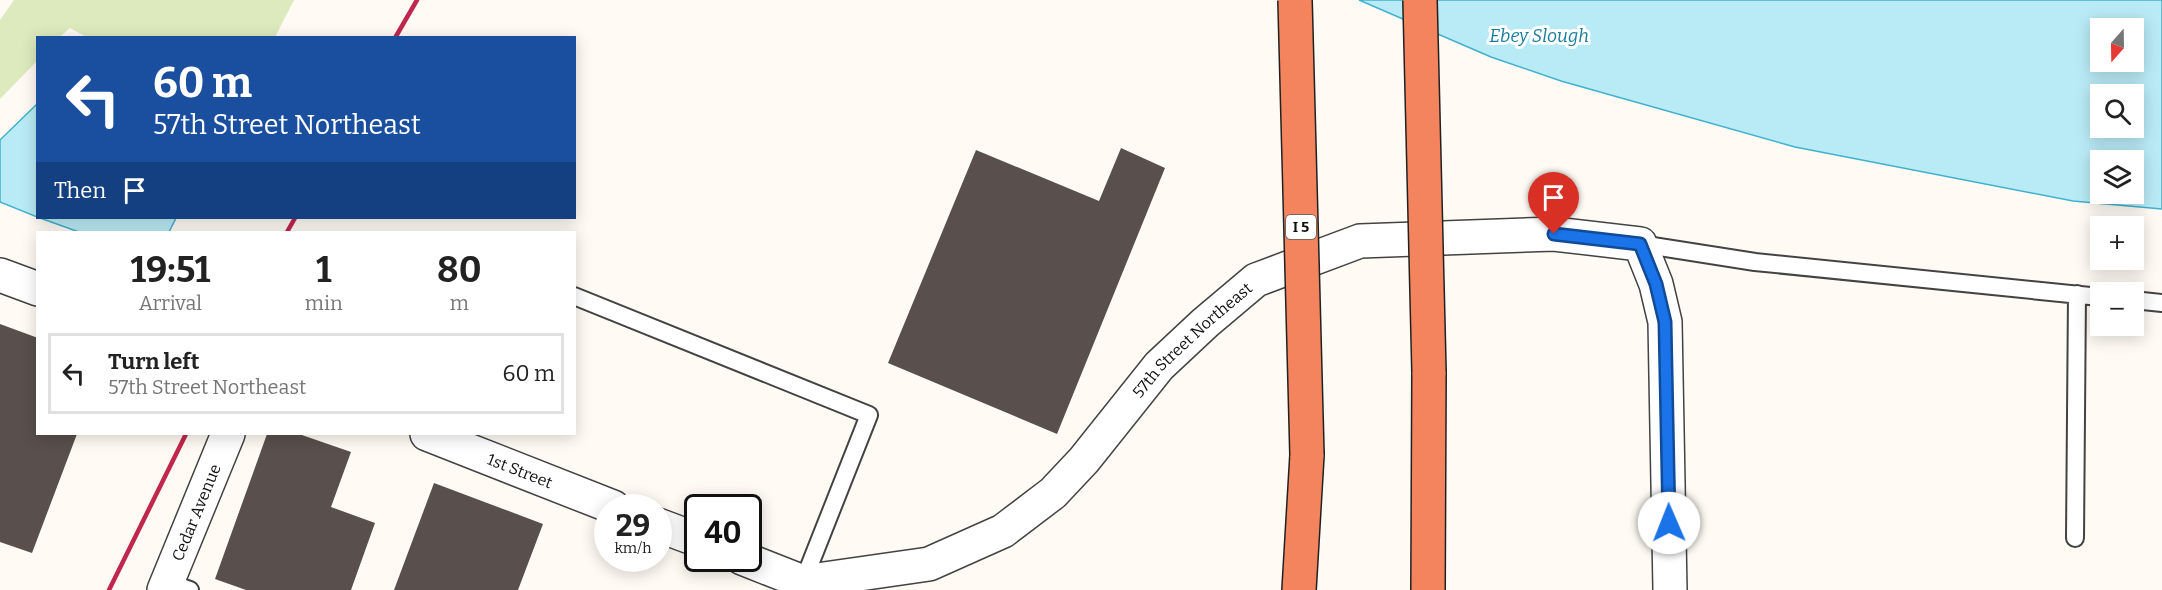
<!DOCTYPE html>
<meta charset="utf-8">
<style>
:root{--surface:#fff;--page:#f2f2f2;--text:#222;--muted:#767676;--line:#e0e0e0}
body{margin:0;font-family:Bitter,serif;background:var(--page);color:var(--text);height:100vh;display:flex;flex-direction:column;font-size:22px;white-space:nowrap}
*{box-sizing:border-box;margin:0}
p{font-size:20px;color:var(--muted)}
.icon{flex:none;width:33px;height:33px;fill:none;stroke:currentColor;stroke-width:2;stroke-linecap:round;stroke-linejoin:round}
.map{position:relative;flex:1;overflow:hidden}
.drawer{position:absolute;left:36px;top:231px;width:540px;height:204px;display:flex;flex-direction:column;background:var(--surface);border-radius:0px;box-shadow:0 3px 15px #0003}
.drawer>*{flex:none}
.guide{position:absolute;left:36px;top:36px;width:540px;height:183px;border-radius:0px;box-shadow:0 3px 15px #0003;background:#1a4fa0;color:#fff;overflow:hidden}
.needle{width:39px;rotate:200deg}
.tools{position:absolute;left:2090px;top:18px;display:grid;gap:12px}
.tools a{display:grid;place-items:center;width:54px;height:54px;border-radius:0px;background:var(--surface);box-shadow:0 3px 15px #0003;font-size:30px}
.speed{position:absolute;left:594px;top:494px;display:flex;gap:12px;font-size:30px;font-weight:700;text-align:center}
.speed>*{display:grid;place-content:center;width:78px;height:78px;border-radius:50%;background:var(--surface);box-shadow:0 3px 15px #0003;line-height:1}
.speed small{font-size:15px;font-weight:400}
.speed .limit{border:3px solid #111;border-radius:9px;background:#fff;color:#111}
.pin{position:absolute;display:grid;place-items:center;width:51px;height:51px;color:#fff;margin:-62px -26px;border-radius:50% 50% 50% 0;rotate:-45deg;box-shadow:0 0 6px #0007}
.pin .icon{rotate:45deg}
.me{position:absolute;width:66px;margin:-33px;rotate:359deg;stroke-linejoin:round;filter:drop-shadow(0 0 4px #0008)}
.turn{display:flex;align-items:center;gap:21px;height:126px;padding:0 18px;font-size:27px}
.turn .icon{width:78px;height:78px;stroke-width:2.5}
.turn b{display:block;font-size:42px;line-height:51px}
.then{display:flex;align-items:center;height:57px;padding:0 18px;background:#0003;gap:12px;font-size:22px}
.eta{display:flex;justify-content:space-evenly;align-items:center;height:102px;text-align:center}
.eta b{font-size:36px;font-weight:700;line-height:42px}
ul{padding:0;list-style:none}
li{display:flex;align-items:center;gap:18px;height:81px;margin:0 12px 9px;padding:0 6px;border:3px solid var(--line);border-radius:0px}
li div{flex:1}
li b{display:block;font-size:22px}
li em{font-style:normal}
.map>svg:first-child{display:block}
</style>
<div class="map">
<svg width="2162" height="590" viewBox="0 0 2162 590">
<rect width="100%" height="100%" fill="#fffbf4"/>
<!-- green -->
<path fill="#ddeabd" d="M 14,0 L 294,0 L 275,37 L 88,38 L 70,28 L 60,37 L 38,38 L 37,61 L 0,99 L 0,20 Z"/>
<!-- water -->
<path fill="#b9ebf6" stroke="#40b1cd" stroke-width="1.5" fill-rule="evenodd" d="M 1359,0 L 2162,0 L 2162,209 L 2073,201 L 1795,147 L 1561,81 L 1491,57 ZM 2100,28 L 2133,28 L 2133,62 L 2100,62 ZM 2100,94 L 2133,94 L 2133,128 L 2100,128 ZM 2100,160 L 2133,160 L 2133,194 L 2100,194 Z
M 37,104 L 37,217 L 0,202 L 0,140 Z
M 40,218 L 176,218 L 169,232 L 79,232 Z"/>
<!-- building -->
<path fill="#594f4d" d="M 1121,148 L 1165,168 L 1057,434 L 888,363 L 976,150 L 1099,201 Z
M 0,324 L 38,338 L 38,434 L 77,434 L 32,553 L 0,542 Z
M 267,434 L 299,434 L 351,452 L 331,507 L 375,523 L 351,590 L 246,590 L 215,579 Z
M 434,483 L 543,524 L 518,590 L 394,590 Z"/>
<g fill="none" stroke-linecap="round" stroke-linejoin="round">
<defs>
<path id="service" d="M 1640,244 L 1755,262 L 2100,297
M 574,296 L 869,415 L 803,582
M 2133,300 L 2162,303
M 2075,538 L 2077,294
M 167,582 L 190,590"/>
<g id="tertiary">
<path d="M 0,275 L 38,289"/>
<path id="s1" d="M 427,434 L 613,507"/>
<path d="M 658,525 L 698,540"/>
<path id="s2" d="M 742,558 L 803,582 L 929,564 L 1003,531 L 1053,493 L 1084,460 L 1159,366 L 1205,323 L 1256,280 L 1360,241 L 1554,234 L 1640,244 L 1656,284 L 1665,322 L 1670,590"/>
<path id="s3" d="M 164,590 L 228,434"/>
</g>
<path id="motorway" d="M 1299,590 L 1307,455
M 1428,590 L 1429,372"/>
</defs>
<!-- service casing -->
<use href="#service" stroke="#434343" stroke-width="20"/>
<!-- tertiary casing -->
<use href="#tertiary" stroke="#434343" stroke-width="36"/>
<!-- motorway casing -->
<use href="#motorway" stroke="#212121" stroke-width="36"/>
<!-- service -->
<use href="#service" stroke="#fff" stroke-width="16"/>
<!-- tertiary -->
<use href="#tertiary" stroke="#fff" stroke-width="33"/>
<!-- motorway -->
<use href="#motorway" stroke="#f3845d" stroke-width="33"/>
<!-- rail -->
<path stroke="#c1274d" stroke-width="4.5" d="M 395,38 L 417,0
M 287,232 L 295,218
M 109,590 L 186,434"/>
<defs>
<path id="motorway-bridge" d="M 1295,0 L 1307,455
M 1420,0 L 1429,372"/>
</defs>
<!-- motorway-bridge casing -->
<use href="#motorway-bridge" stroke="#212121" stroke-width="36" stroke-linecap="butt"/>
<!-- motorway-bridge -->
<use href="#motorway-bridge" stroke="#f3845d" stroke-width="33"/>
</g>
<g fill="none" stroke-linecap="round" stroke-linejoin="round">
<defs>
<path id="route" d="M 1554,234 L 1640,244 L 1656,284 L 1665,322 L 1669,523"/>
</defs>
<!-- route casing -->
<use href="#route" stroke="#114b97" stroke-width="15"/>
<!-- route -->
<use href="#route" stroke="#1a73e8" stroke-width="10"/>
</g>
<g text-anchor="middle" stroke-width="6" stroke-linejoin="round" paint-order="stroke">
<!-- shield labels -->
<rect fill="#fff" stroke="#585858" stroke-width="1.5" x="1286" y="215" width="30" height="24" rx="4.5"/>
<g font-size="15" font-weight="bold" fill="#101010">
<text x="1301" y="232">I 5</text>
</g>
<!-- street labels -->
<g font-size="16" fill="#101010" stroke="#fff">
<text dy="6" stroke="none"><textPath href="#s2" startOffset="544">57th Street Northeast</textPath></text>
<text dy="6" stroke="none"><textPath href="#s1" startOffset="100">1st Street</textPath></text>
<text dy="6" stroke="none"><textPath href="#s3" startOffset="84">Cedar Avenue</textPath></text>
</g>
<!-- water labels -->
<g font-size="18" font-style="italic" fill="#187c9d" stroke="#fff">
<text x="1539" y="42">Ebey Slough</text>
</g>
</g>
</svg>
<div class="tools">
<a><svg class="needle" viewBox="-14 -14 28 28"><path d="M0-13l5 13h-10z" fill="#e53935"/><path d="M0 13l5-13h-10z" fill="#767676"/></svg></a>
<a><svg class="icon" aria-label="search" viewBox="0 0 24 24"><circle cx="10" cy="10" r="6"/><path d="M15 15l6 6"/></svg></a>
<a><svg class="icon" aria-label="layers" viewBox="0 0 24 24"><path d="M12 4l9 5-9 5-9-5zM3 14l9 5 9-5"/></svg></a>
<a>+</a>
<a>−</a>
</div>
<div class="speed"><div>29<small>km/h</small></div><div class="limit">40</div></div>
<div class="pin" style="left:1554px;top:234px;background:#d93025"><svg class="icon" aria-label="arrive" viewBox="0 0 24 24"><path d="M6 21V4h12l-3 4 3 4H6"/></svg></div>
<svg class="me" style="left:1669px;top:523px" viewBox="-20 -20 40 40"><circle r="19" fill="#fff"/><path d="M0-13L10 11 0 6-10 11z" fill="#1a73e8"/></svg>
<div class="guide">
<div class="turn"><svg class="icon" aria-label="left" viewBox="0 0 24 24"><path d="M17 20v-9H6M10 6l-5 5 5 5"/></svg><div><b>60 m</b>57th Street Northeast</div></div>
<div class="then">Then<svg class="icon" aria-label="arrive" viewBox="0 0 24 24"><path d="M6 21V4h12l-3 4 3 4H6"/></svg></div>
</div>
<section class="drawer">
<div class="eta">
<div><b>19:51</b><p>Arrival</p></div>
<div><b>1</b><p>min</p></div>
<div><b>80</b><p>m</p></div>
</div>
<ul>
<li><svg class="icon" aria-label="left" viewBox="0 0 24 24"><path d="M17 20v-9H6M10 6l-5 5 5 5"/></svg><div><b>Turn left</b><p>57th Street Northeast</p></div><em>60 m</em></li>
</ul>
</section>
</div>
